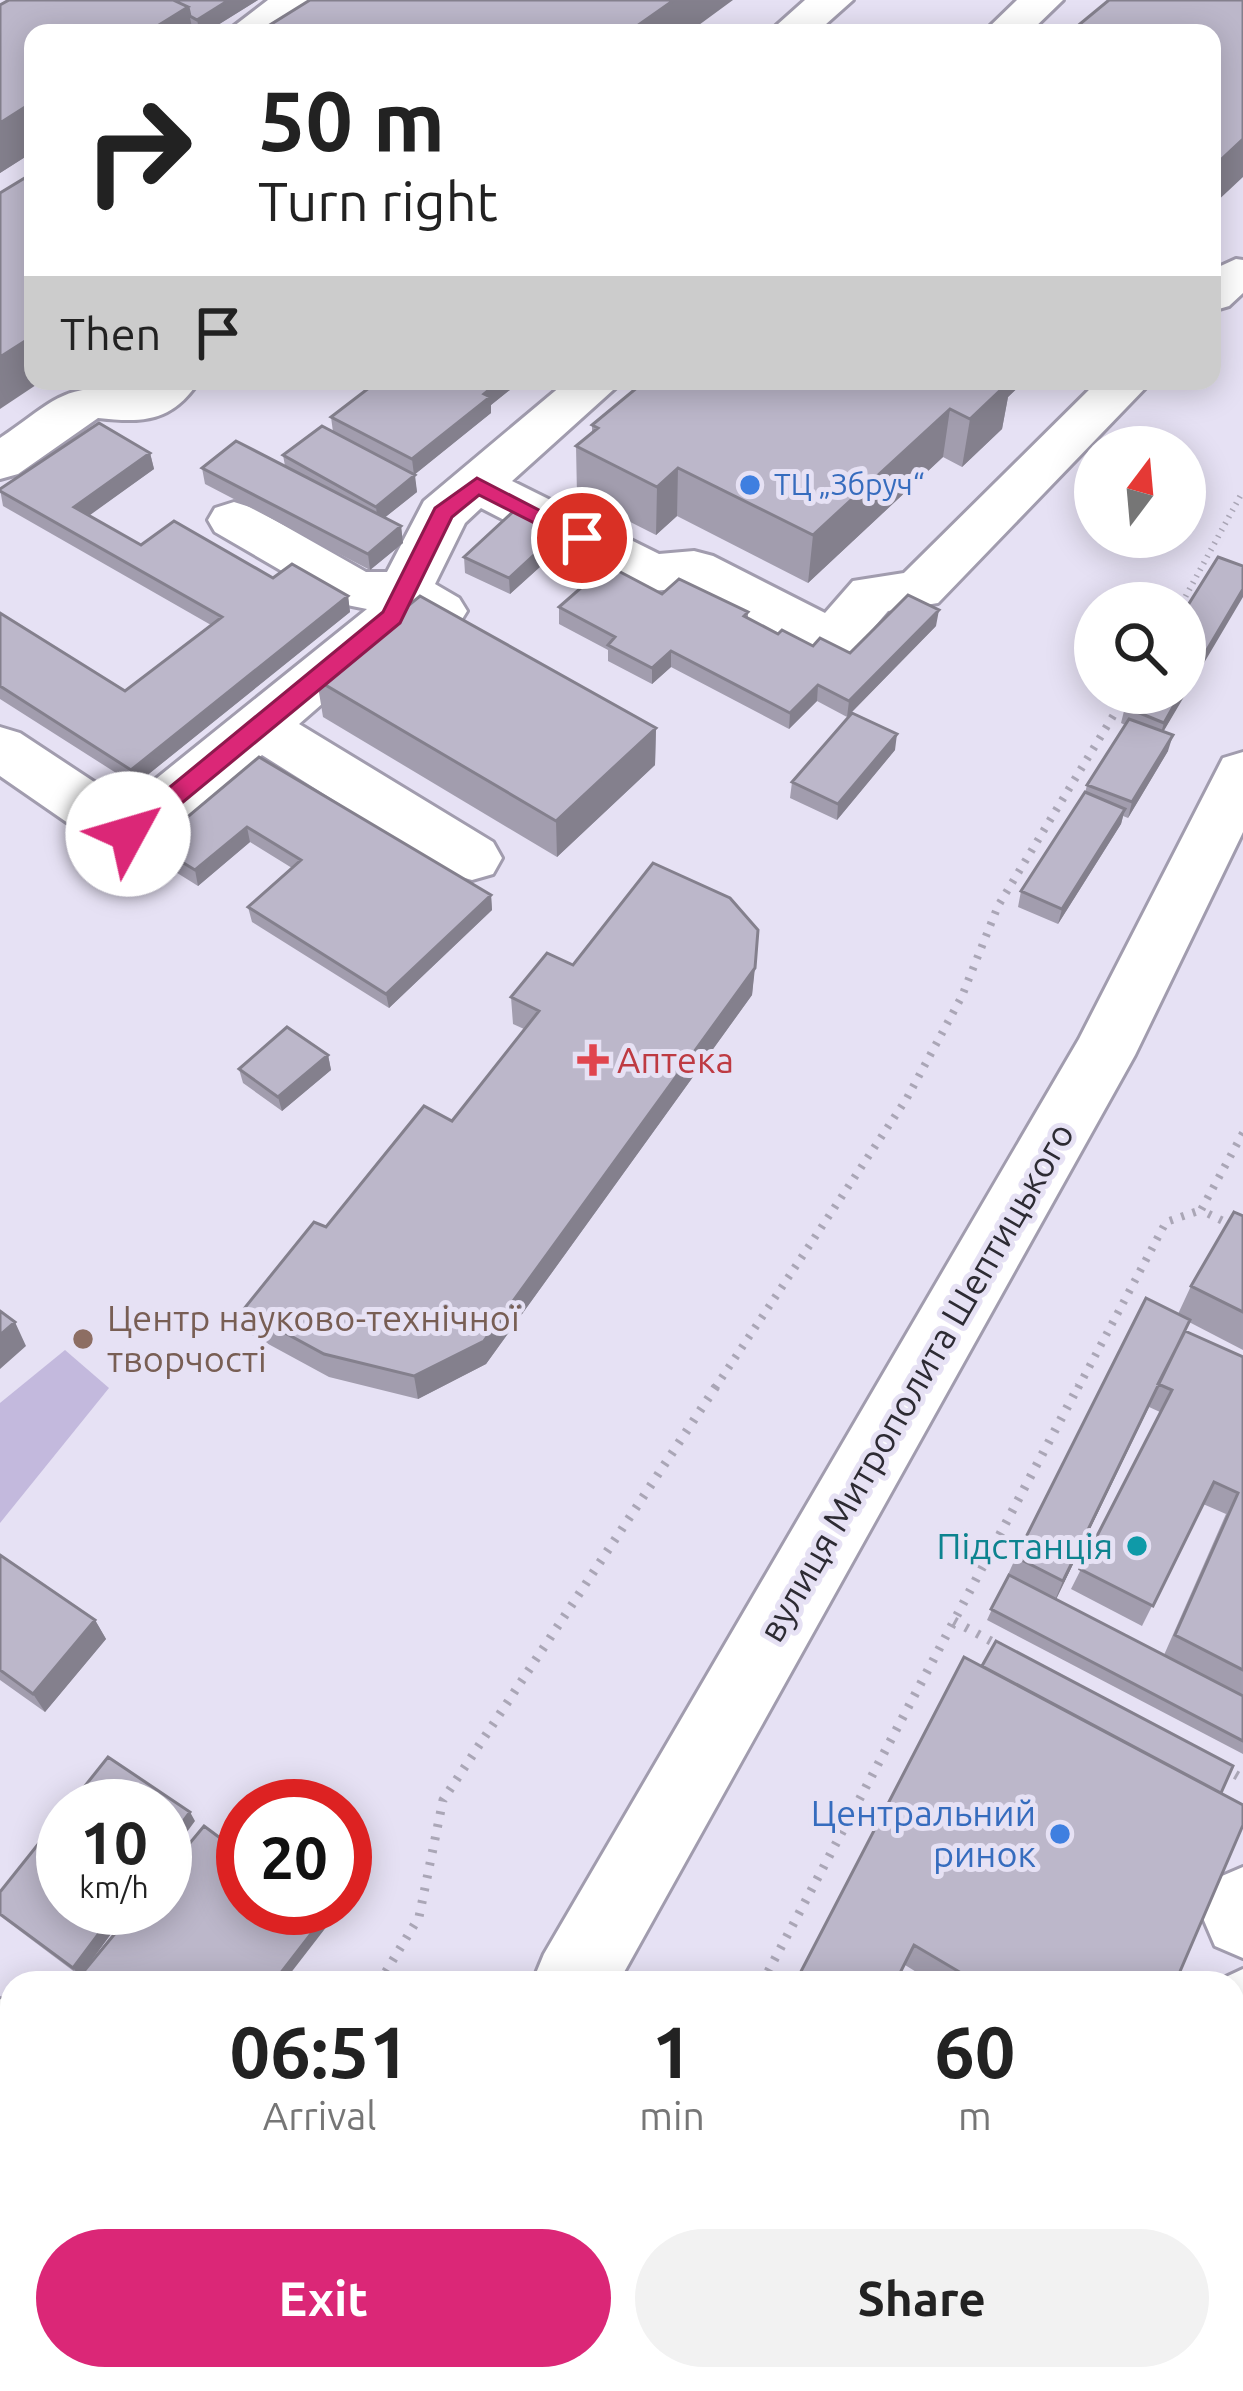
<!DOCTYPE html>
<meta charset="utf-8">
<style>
:root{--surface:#fff;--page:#f2f2f2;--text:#222;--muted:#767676;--accent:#db2777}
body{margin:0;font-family:Ubuntu,sans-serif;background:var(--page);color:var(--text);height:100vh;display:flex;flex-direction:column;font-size:45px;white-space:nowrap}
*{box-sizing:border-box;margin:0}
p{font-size:39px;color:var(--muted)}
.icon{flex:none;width:66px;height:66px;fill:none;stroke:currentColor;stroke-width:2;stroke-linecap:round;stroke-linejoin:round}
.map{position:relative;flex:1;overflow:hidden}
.drawer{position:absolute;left:0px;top:1971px;width:1245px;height:420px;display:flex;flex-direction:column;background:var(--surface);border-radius:36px 36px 0 0;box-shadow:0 6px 30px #0003}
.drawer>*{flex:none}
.guide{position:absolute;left:24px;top:24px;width:1197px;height:366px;border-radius:24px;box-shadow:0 6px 30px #0003;background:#fff;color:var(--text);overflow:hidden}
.needle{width:78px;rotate:16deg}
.fabs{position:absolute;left:1074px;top:426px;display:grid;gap:24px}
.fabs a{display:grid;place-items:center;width:132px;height:132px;border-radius:50%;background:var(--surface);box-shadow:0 6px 30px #0003;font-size:60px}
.speed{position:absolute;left:36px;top:1779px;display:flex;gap:24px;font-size:60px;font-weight:700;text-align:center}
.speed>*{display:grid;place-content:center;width:156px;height:156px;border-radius:50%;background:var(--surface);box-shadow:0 6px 30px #0003;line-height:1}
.speed small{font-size:30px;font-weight:400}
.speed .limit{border:18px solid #d22;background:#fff;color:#111}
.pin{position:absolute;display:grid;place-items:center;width:102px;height:102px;color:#fff;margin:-51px;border:6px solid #fff;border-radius:50%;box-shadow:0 3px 12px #0007}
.me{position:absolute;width:132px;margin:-66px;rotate:51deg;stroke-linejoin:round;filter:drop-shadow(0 0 9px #0008)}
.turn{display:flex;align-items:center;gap:42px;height:252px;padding:0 36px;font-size:54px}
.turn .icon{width:156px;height:156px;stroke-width:2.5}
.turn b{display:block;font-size:84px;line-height:102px}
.then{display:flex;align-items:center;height:114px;padding:0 36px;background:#0003;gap:24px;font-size:45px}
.eta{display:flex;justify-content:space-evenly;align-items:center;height:204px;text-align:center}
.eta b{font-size:72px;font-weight:700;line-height:84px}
.cta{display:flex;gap:24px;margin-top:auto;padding:24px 36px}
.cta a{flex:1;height:138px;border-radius:72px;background:var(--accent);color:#fff;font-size:48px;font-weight:700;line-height:138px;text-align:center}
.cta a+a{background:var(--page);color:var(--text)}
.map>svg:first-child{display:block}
</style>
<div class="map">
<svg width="1243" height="2391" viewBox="0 0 1243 2391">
<rect width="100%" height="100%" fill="#e6e1f4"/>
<!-- green -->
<path fill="#c3b9dd" d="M 65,1350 L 109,1388 L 0,1523 L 0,1403 Z"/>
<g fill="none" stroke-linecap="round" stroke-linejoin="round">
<defs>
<path id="minor" d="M 268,0 L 318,0 L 275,33 L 225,33 Z
M 805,0 L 853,0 L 816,33 L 768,33 Z
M 1017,0 L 1063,0 L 1029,33 L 983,33 Z
M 1236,259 L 1243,260 L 1243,293 L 1229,306 L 1212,311 L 1212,270 Z
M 142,381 L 199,381 C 172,422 143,423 98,418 L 18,474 L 0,479 L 0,438 C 54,402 62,382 130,390 Z
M 567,381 L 623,381 L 512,481 L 659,554 L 694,551 L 713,556 L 825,613 L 853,581 L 904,573 L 1098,381 L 1152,381 L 938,603 L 888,611 L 851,654 L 832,659 L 687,588 L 652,591 L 633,586 L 481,508 L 465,523 L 435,584 L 459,598 L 467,611 L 459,624 L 440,630 L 416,622 L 299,724 L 493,842 L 502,858 L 493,874 L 472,880 L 451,874 L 262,755 L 149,850 L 128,856 L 107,850 L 0,776 L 0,727 L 20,733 L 126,803 L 367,609 L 337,603 L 215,532 L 208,520 L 215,508 L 234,502 L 253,508 L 366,572 L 387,572 L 424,501 Z
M 1243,752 L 1243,832 L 1135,1055 L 618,1983 L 532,1983 L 544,1954 L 1079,1039 L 1223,758 Z
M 1243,1867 L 1243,1958 L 1215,1946 L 1203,1918 L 1215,1879 Z
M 1243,1969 L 1243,2072 L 1233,2076 L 1233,1983 L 1213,1983 Z
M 0,1999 L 12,2004 L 12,2091 L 0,2086 Z
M 0,2162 L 12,2167 L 12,2257 L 0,2252 Z
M 303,2379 L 395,2379 L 390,2391 L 298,2391 Z
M 1119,2379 L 1209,2379 L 1204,2391 L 1114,2391 Z"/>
</defs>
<!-- minor casing -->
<use href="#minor" stroke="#a19cae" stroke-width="6"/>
<!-- path-far2 -->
<path stroke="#aaa6b6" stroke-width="6" stroke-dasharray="1.5 6" stroke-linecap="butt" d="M 1182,603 L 1243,491"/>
<!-- path-far1 -->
<path stroke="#aaa6b6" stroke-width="8" stroke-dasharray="3 9" stroke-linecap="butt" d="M 1243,1133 L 1201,1210 L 1243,1231
M 715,1388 L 907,1098 L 962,996 L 998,906 L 1127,693
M 1078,1388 L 1166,1222 L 1201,1210"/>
<!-- path -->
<path stroke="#aaa6b6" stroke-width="9" stroke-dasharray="3 10" stroke-linecap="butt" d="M 954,1621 L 1000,1646
M 1224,1768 L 1243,1779
M 379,1983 L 419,1917 L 443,1800 L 717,1385
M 762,1983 L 1079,1385
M 130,2391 L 138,2379
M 546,2391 L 552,2379
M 834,2391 L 839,2379"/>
<!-- minor -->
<use href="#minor" fill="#fff" fill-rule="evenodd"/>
</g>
<!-- wall -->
<path fill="#a29dae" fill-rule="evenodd" d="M 9,0 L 258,0 L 205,33 L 33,33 L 33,152 L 0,173 L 0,5 Z
M 378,381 L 521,381 L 491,405 L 491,413 L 414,475 L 417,492 L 384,518 L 401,526 L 403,543 L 370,570 L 205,484 L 202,468 L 285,466 L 283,455 L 333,432 L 331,417 Z
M 645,381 L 1025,381 L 1008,397 L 1002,429 L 962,467 L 943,457 L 808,583 L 677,516 L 656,535 L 577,495 L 576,446 L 592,433 L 592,425 Z
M 150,453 L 154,469 L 89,515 L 141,545 L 348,596 L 350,612 L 135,785 L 0,699 L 0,613 L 125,691 L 211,625 L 3,506 L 0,489 Z
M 562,547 L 510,594 L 465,573 L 464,557 Z
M 662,594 L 748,612 L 748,618 L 778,634 L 813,646 L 850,653 L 936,626 L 847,717 L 817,701 L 789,729 L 671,667 L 652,684 L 608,661 L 608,650 L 559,624 L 559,607 Z
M 317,680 L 656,728 L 655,765 L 557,857 L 323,717 Z
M 1185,693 L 1163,732 L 1168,751 L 1128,818 L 1123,816 L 1121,824 L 1058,924 L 1018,907 L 1021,891 L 1085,793 L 1087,785 L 1125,725 L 1121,723 L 1125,707 Z
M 895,750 L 837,820 L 790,798 L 792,782 Z
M 259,757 L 491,895 L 492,910 L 389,1008 L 252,922 L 248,907 L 292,868 L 250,842 L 198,886 L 158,861 L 154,845 Z
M 758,930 L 752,995 L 486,1364 L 418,1399 L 329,1377 L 250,1334 L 243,1310 L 326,1227 L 452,1121 L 524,1029 L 513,1024 L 511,997 L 573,965 Z
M 328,1055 L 331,1070 L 282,1111 L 243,1083 L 239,1069 Z
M 1243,1216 L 1243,1350 L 1189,1322 L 1185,1331 L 1243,1357 L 1243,1754 L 987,1620 L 1016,1557 L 1178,1314 L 1191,1286 ZM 1149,1407 L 1160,1412 L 1071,1589 L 1142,1626 L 1203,1504 L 1226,1514 L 1164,1655 L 1233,1691 L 1056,1599 Z
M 0,1555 L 95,1620 L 106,1639 L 45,1712 L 0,1680 Z
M 1221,1793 L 1175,1983 L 934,1983 L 905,1965 L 795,1983 Z
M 0,1892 L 63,1908 L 130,1908 L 80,1976 L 0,1916 Z"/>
<!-- shaded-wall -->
<path fill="#84808d" d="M 229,0 L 258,0 L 205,33 L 200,33 L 197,20 Z
M 674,0 L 733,0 L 688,33 L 627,33 Z
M 188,7 L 193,33 L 146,33 Z
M 33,102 L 33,152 L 0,173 L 0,123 Z
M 1243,139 L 1243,177 L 1212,206 L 1212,168 Z
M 33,336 L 33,381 L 42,381 L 0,409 L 0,357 Z
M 500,381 L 521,381 L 491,405 L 491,413 L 414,475 L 412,459 Z
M 990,381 L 1025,381 L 1008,397 L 1002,429 L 962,467 L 970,419 Z
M 950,409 L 943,457 L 808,583 L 813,535 Z
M 150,453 L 154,469 L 79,523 L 74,507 Z
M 678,468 L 677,516 L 656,535 L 657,487 Z
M 415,475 L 417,492 L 378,523 L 376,507 Z
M 401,526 L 403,543 L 370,570 L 368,554 Z
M 561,530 L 562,547 L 510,594 L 509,578 Z
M 1243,589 L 1243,597 L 1159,739 L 1164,723 L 1181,693 L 1185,693 L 1185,687 Z
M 348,596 L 350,612 L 135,785 L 131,770 Z
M 939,610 L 936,626 L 847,717 L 849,701 Z
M 671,651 L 671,667 L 652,684 L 652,668 Z
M 818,685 L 817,701 L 789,729 L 790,713 Z
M 656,728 L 655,765 L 557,857 L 556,821 Z
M 897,734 L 895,750 L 837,820 L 838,804 Z
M 1173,735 L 1168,751 L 1128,818 L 1132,802 Z
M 1125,809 L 1121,824 L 1058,924 L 1062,909 Z
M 247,827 L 250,842 L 198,886 L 195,870 Z
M 491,895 L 492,910 L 389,1008 L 386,994 Z
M 755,968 L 752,995 L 486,1364 L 418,1399 L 414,1376 Z
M 328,1055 L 331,1070 L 282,1111 L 278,1097 Z
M 1190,1320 L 1174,1354 L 1051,1610 L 1063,1581 Z
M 15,1322 L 26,1346 L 0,1369 L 0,1335 Z
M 95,1620 L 106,1639 L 45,1712 L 33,1694 Z
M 190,1812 L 195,1821 L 165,1862 L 165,1846 Z
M 118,1908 L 130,1908 L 80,1976 L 73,1968 Z
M 331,1908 L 341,1908 L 283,1983 L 273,1983 Z
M 35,2379 L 45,2379 L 37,2391 L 27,2391 Z"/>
<!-- building -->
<path fill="#bcb7ca" stroke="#84808d" stroke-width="3" d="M 9,0 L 173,0 L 188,7 L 146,33 L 33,33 L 33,102 L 0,123 L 0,5 Z
M 173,0 L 229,0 L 197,20 L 190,16 L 188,7 Z
M 310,0 L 674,0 L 627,33 L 257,33 Z
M 1109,0 L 1243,0 L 1243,139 L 1212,168 L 1212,33 L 1069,33 Z
M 33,173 L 33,336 L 0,357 L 0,193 Z
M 378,381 L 500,381 L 484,394 L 490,397 L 412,459 L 331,417 Z
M 645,381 L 1010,381 L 970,419 L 950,409 L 813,535 L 678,468 L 657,487 L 576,446 L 598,428 L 592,425 Z
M 99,423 L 150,453 L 74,507 L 141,545 L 174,521 L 273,578 L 292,564 L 348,596 L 131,770 L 0,686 L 0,613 L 125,691 L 222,617 L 0,491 L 0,489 Z
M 322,426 L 415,475 L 376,507 L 283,455 Z
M 236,441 L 401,526 L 368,554 L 202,468 Z
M 516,509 L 561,530 L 509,578 L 464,557 Z
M 1218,557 L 1243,566 L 1243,589 L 1185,687 L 1185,610 Z
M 607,565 L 662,594 L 679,579 L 748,612 L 744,616 L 778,634 L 782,630 L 813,646 L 820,638 L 850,653 L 908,595 L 939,610 L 849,701 L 818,685 L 790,713 L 671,651 L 652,668 L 608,645 L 615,637 L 559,607 Z
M 420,596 L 656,728 L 556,821 L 317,680 Z
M 1134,693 L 1181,693 L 1164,723 L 1125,707 Z
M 852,713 L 897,734 L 838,804 L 792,782 Z
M 1129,719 L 1173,735 L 1132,802 L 1087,785 Z
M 259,757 L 491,895 L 386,994 L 248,907 L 301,860 L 247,827 L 195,870 L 154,845 Z
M 1085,792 L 1125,809 L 1062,909 L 1021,891 Z
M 653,863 L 730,898 L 758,930 L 755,968 L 484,1341 L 414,1376 L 324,1354 L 243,1310 L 314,1222 L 326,1227 L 424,1106 L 452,1121 L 539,1011 L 511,997 L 547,953 L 573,965 Z
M 287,1027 L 328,1055 L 278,1097 L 239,1069 Z
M 1234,1212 L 1243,1216 L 1243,1312 L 1191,1286 Z
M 1146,1298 L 1190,1320 L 1063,1581 L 1016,1557 Z
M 0,1311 L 15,1322 L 0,1335 Z
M 1185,1331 L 1243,1357 L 1243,1670 L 1175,1635 L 1238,1493 L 1214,1482 L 1153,1606 L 1080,1569 L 1172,1390 L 1158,1384 Z
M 0,1555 L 95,1620 L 33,1694 L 0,1670 Z
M 1009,1575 L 1243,1696 L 1243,1741 L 991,1609 Z
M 996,1641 L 1233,1766 L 1221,1793 L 982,1666 Z
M 964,1657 L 1243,1805 L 1243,1825 L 1175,1983 L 965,1983 L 968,1977 L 914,1945 L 895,1983 L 795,1983 Z
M 108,1757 L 190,1812 L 165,1846 L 165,1806 L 69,1806 Z
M 63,1813 L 63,1908 L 118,1908 L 73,1968 L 0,1914 L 0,1892 Z
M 204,1826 L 243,1855 L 243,1908 L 331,1908 L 273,1983 L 77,1983 L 75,1982 L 136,1908 L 165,1908 L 165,1873 Z
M 0,2337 L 12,2346 L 12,2379 L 35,2379 L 27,2391 L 0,2391 Z
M 590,2379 L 701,2379 L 695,2391 L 584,2391 Z"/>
<!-- route -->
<path fill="#db2777" stroke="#8e194d" stroke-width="3" d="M 477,478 L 593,538 L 582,545 L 574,543 L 479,495 L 452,517 L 400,623 L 137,840 L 120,840 L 120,828 L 383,612 L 435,508 Z"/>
<!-- markers -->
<g fill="#3f7fe0" stroke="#e6e1f4" stroke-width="4.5">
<circle cx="750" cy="485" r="12"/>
<circle cx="1060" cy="1834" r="12"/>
</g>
<path fill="#e0444e" stroke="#e6e1f4" stroke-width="4.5" d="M587 1042h12v12h12v12h-12v12h-12v-12h-12v-12h12z"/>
<circle fill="#8d6e63" stroke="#e6e1f4" stroke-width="4.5" cx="83" cy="1339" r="12"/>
<circle fill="#0f9aa8" stroke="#e6e1f4" stroke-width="4.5" cx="1137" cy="1546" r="12"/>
<g text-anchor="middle" stroke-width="10" stroke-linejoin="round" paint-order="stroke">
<!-- far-shop labels -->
<g font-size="30" fill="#366cbe" stroke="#e6e1f4" text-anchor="start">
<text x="774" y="495">ТЦ „Збруч“</text>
</g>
<!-- health labels -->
<g font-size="36" fill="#be3a42" stroke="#e6e1f4" text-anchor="start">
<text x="617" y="1073">Аптека</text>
</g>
<!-- education labels -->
<g font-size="36" fill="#785e54" stroke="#e6e1f4" text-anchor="start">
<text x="107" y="1331">Центр науково-технічної<tspan x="107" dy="41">творчості</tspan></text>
</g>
<!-- street labels -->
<g font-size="36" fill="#2d2b33" stroke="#e6e1f4">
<text transform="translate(916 1382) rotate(-60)" y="13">вулиця Митрополита Шептицького</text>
</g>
<!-- culture labels -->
<g font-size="36" fill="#0d838f" stroke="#e6e1f4" text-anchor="end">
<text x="1113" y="1559">Підстанція</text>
</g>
<!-- shop labels -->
<g font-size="36" fill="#366cbe" stroke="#e6e1f4" text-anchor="end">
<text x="1036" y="1826">Центральний<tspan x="1036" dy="41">ринок</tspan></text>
</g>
</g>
</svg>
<div class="fabs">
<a><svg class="needle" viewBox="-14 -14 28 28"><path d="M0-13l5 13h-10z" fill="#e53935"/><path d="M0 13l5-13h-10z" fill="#767676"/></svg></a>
<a><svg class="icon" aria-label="search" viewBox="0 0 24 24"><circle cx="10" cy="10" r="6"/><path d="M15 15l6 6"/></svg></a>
</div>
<div class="speed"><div>10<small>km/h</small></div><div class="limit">20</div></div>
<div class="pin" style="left:582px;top:538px;background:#d93025"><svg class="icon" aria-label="arrive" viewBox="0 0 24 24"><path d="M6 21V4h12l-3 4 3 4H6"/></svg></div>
<svg class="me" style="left:128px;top:834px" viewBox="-20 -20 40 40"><circle r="19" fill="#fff"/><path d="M0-13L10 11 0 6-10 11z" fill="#db2777"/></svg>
<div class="guide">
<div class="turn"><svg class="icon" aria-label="right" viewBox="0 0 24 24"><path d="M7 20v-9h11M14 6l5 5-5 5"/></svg><div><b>50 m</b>Turn right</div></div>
<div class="then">Then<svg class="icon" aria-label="arrive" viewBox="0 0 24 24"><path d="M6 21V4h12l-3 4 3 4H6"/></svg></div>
</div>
<section class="drawer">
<div class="eta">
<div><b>06:51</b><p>Arrival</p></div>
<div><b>1</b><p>min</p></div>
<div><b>60</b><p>m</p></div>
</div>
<div class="cta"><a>Exit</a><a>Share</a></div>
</section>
</div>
